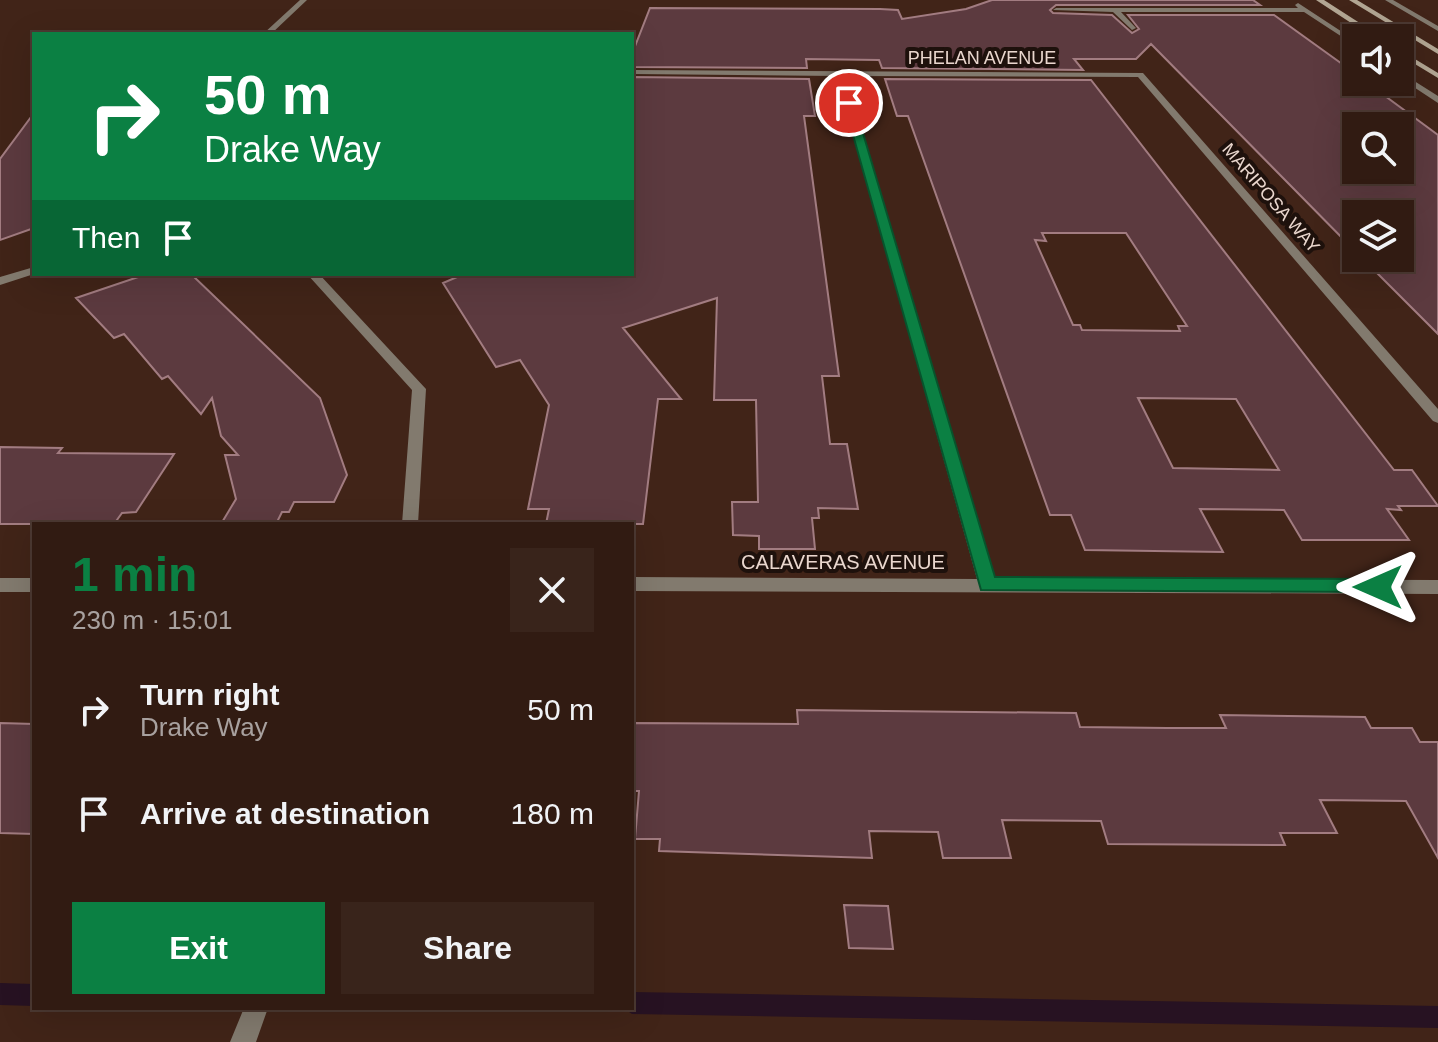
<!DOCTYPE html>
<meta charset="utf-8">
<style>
:root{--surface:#311b12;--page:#39241b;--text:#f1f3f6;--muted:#a8a19f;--line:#4c3932;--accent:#0b8043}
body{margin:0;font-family:Arial,sans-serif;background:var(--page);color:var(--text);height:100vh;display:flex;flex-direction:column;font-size:30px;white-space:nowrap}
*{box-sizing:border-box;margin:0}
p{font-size:26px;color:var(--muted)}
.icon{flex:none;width:44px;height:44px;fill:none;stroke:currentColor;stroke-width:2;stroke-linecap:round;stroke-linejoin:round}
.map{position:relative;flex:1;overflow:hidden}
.side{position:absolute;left:32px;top:522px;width:602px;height:488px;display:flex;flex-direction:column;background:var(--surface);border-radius:0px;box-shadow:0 8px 32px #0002,0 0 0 2px var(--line)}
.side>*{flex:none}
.hud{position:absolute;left:32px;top:32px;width:602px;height:244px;border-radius:0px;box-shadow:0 8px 32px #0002,0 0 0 2px var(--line);background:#0b8043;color:#fff;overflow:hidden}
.tools{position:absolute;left:1342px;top:24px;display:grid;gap:16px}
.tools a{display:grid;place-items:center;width:72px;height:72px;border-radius:0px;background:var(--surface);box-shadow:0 8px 32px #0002,0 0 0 2px var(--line);font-size:40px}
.pin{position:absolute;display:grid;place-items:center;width:68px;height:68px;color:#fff;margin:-34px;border:4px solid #fff;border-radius:50%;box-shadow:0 2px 8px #0007}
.me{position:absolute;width:88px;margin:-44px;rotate:270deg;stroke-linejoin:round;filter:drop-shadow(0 0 6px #0008)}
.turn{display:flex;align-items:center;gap:28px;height:168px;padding:0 40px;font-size:36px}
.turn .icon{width:104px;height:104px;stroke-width:2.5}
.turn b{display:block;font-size:56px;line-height:68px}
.then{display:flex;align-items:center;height:76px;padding:0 40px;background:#0003;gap:16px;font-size:30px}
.round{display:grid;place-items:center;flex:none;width:84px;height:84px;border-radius:0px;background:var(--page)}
.summary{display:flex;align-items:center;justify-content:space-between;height:136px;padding:0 40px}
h1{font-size:48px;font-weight:700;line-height:60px;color:var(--accent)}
.action{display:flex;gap:16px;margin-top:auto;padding:16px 40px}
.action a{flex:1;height:92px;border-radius:0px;background:var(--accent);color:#fff;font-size:32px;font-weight:700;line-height:92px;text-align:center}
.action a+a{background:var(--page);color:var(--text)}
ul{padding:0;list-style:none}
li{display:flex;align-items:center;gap:24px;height:104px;padding:0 40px}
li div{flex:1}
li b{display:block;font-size:30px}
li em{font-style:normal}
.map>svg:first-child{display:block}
</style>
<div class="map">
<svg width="1438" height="1042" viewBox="0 0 1438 1042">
<rect width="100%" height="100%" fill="#412418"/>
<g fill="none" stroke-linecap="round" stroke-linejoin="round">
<!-- stream -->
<path fill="#271222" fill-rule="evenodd" d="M 0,983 L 34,984 L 34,1006 L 0,1005 Z
M 632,992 L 1438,1006 L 1438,1028 L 632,1014 L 623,1008 L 632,1008 Z"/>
</g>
<!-- building -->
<path fill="#5c3a3f" stroke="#a27c81" stroke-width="2" fill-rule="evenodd" d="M 992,0 L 1253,0 L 1260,5 L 1056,5 L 1050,10 L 1053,13 L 1112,15 L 1132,33 L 1139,29 L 1128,15 L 1274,15 L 1356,74 L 1356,82 L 1366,82 L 1438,135 L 1438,334 L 1362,258 L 1400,258 L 1400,214 L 1356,214 L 1356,252 L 1151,44 L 1136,59 L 1074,59 L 1083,70 L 882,68 L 879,60 L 806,59 L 807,68 L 632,67 L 632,54 L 650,8 L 880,9 L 898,10 L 902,19 L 966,9 ZM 1356,126 L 1400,126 L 1400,170 L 1356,170 Z
M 632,77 L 809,79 L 815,116 L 804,116 L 839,376 L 822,376 L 830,444 L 847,444 L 858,509 L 818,508 L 819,518 L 812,518 L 815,549 L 759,549 L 759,536 L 733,535 L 732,502 L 758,502 L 756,400 L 714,400 L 717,298 L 623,328 L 681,399 L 658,399 L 643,524 L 546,524 L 549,509 L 528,509 L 549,405 L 520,360 L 496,367 L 443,283 L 464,274 L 632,274 Z
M 885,79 L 1091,80 L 1394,470 L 1412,470 L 1438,506 L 1398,506 L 1401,510 L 1387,509 L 1409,540 L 1302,540 L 1284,510 L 1200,509 L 1223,552 L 1085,550 L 1071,515 L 1050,515 L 908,116 L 897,116 ZM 1042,233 L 1126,233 L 1187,326 L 1178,326 L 1180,331 L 1082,330 L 1080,325 L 1073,325 L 1035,240 L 1046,241 ZM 1138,398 L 1236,399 L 1279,470 L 1173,468 Z
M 34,113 L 34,228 L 0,240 L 0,159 Z
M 147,274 L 191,274 L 320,398 L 347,475 L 334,502 L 294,502 L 289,512 L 282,512 L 276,524 L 221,524 L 236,499 L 225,455 L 238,455 L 221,436 L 212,398 L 201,414 L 168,376 L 162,379 L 124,334 L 114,338 L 76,298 Z
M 0,447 L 62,448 L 58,453 L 174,454 L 136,512 L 122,513 L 114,524 L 0,524 Z
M 797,710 L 1076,713 L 1080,727 L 1167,728 L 1226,728 L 1220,715 L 1365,717 L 1371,728 L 1412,728 L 1420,742 L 1438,742 L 1438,858 L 1406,801 L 1320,800 L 1337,833 L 1280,833 L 1285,845 L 1108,844 L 1101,821 L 1002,820 L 1011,858 L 943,858 L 938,832 L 869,831 L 872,858 L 659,851 L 660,839 L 635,839 L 639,791 L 632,791 L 632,723 L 798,724 Z
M 0,723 L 34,724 L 34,834 L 0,833 Z
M 844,905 L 888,906 L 893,949 L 849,948 Z"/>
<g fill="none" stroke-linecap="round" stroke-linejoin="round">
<!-- minor -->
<path fill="#827a6e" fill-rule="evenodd" d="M 300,0 L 307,0 L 271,34 L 263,34 Z
M 1385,0 L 1393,0 L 1438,26 L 1438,31 Z
M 1298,3 L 1356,41 L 1356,46 L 1304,12 L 1121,12 L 1136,28 L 1132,30 L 1113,12 L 1053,10 L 1056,8 L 1298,8 L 1295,5 Z
M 632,70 L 1143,73 L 1438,409 L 1438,423 L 1433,421 L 1138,77 L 845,76 L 994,579 L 1438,580 L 1438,594 L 632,591 L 632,577 L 977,579 L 837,76 L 632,74 Z
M 1400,72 L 1438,96 L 1438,103 L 1400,78 Z
M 34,267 L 34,274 L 0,285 L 0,277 Z
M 307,274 L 319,274 L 426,389 L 418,524 L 402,524 L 412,390 Z
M 0,578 L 34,578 L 34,592 L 0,592 Z
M 244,1008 L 268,1008 L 256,1042 L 230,1042 Z"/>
<!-- secondary -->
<path fill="#b2a693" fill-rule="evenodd" d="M 1316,0 L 1324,0 L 1383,38 L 1374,38 Z
M 1349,0 L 1357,0 L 1438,49 L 1438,54 Z
M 1400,50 L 1438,73 L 1438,78 L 1400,55 Z"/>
</g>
<!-- route -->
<path fill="#0b8043" stroke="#07532c" stroke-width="2" d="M 849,100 L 854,103 L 995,577 L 1378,579 L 1388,587 L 1385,592 L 981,590 L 844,103 Z"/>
<g text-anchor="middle" stroke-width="8" stroke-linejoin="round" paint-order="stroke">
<!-- far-street labels -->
<g font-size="18" fill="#ead7ce" stroke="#1e110c">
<text x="982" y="64">PHELAN AVENUE</text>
<text transform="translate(1271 198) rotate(49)" y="6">MARIPOSA WAY</text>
</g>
<!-- street labels -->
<g font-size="20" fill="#ead7ce" stroke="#1e110c">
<text x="843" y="569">CALAVERAS AVENUE</text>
</g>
</g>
</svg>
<div class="tools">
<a><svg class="icon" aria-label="sound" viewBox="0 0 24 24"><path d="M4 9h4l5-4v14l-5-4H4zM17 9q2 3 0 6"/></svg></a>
<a><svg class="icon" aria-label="search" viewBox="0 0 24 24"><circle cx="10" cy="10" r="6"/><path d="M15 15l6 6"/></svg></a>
<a><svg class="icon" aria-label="layers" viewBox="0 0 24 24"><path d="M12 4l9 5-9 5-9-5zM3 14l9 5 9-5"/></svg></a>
</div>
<div class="pin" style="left:849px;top:103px;background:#d93025"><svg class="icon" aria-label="arrive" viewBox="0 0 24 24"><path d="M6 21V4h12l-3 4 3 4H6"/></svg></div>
<svg class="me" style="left:1378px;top:587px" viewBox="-20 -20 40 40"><path d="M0-17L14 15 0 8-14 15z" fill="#0b8043" stroke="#fff" stroke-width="4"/></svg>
<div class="hud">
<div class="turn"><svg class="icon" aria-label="right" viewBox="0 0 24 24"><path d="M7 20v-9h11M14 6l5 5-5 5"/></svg><div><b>50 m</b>Drake Way</div></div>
<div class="then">Then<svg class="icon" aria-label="arrive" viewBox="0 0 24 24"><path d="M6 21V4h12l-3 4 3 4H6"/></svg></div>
</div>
<section class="side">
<div class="summary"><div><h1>1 min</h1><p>230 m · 15:01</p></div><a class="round"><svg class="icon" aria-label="close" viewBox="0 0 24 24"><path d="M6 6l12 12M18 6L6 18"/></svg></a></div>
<ul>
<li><svg class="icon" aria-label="right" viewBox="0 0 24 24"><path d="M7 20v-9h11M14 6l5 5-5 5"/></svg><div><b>Turn right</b><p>Drake Way</p></div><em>50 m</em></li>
<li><svg class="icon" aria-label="arrive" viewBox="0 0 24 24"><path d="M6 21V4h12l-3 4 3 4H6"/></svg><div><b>Arrive at destination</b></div><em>180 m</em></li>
</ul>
<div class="action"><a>Exit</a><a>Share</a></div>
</section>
</div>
